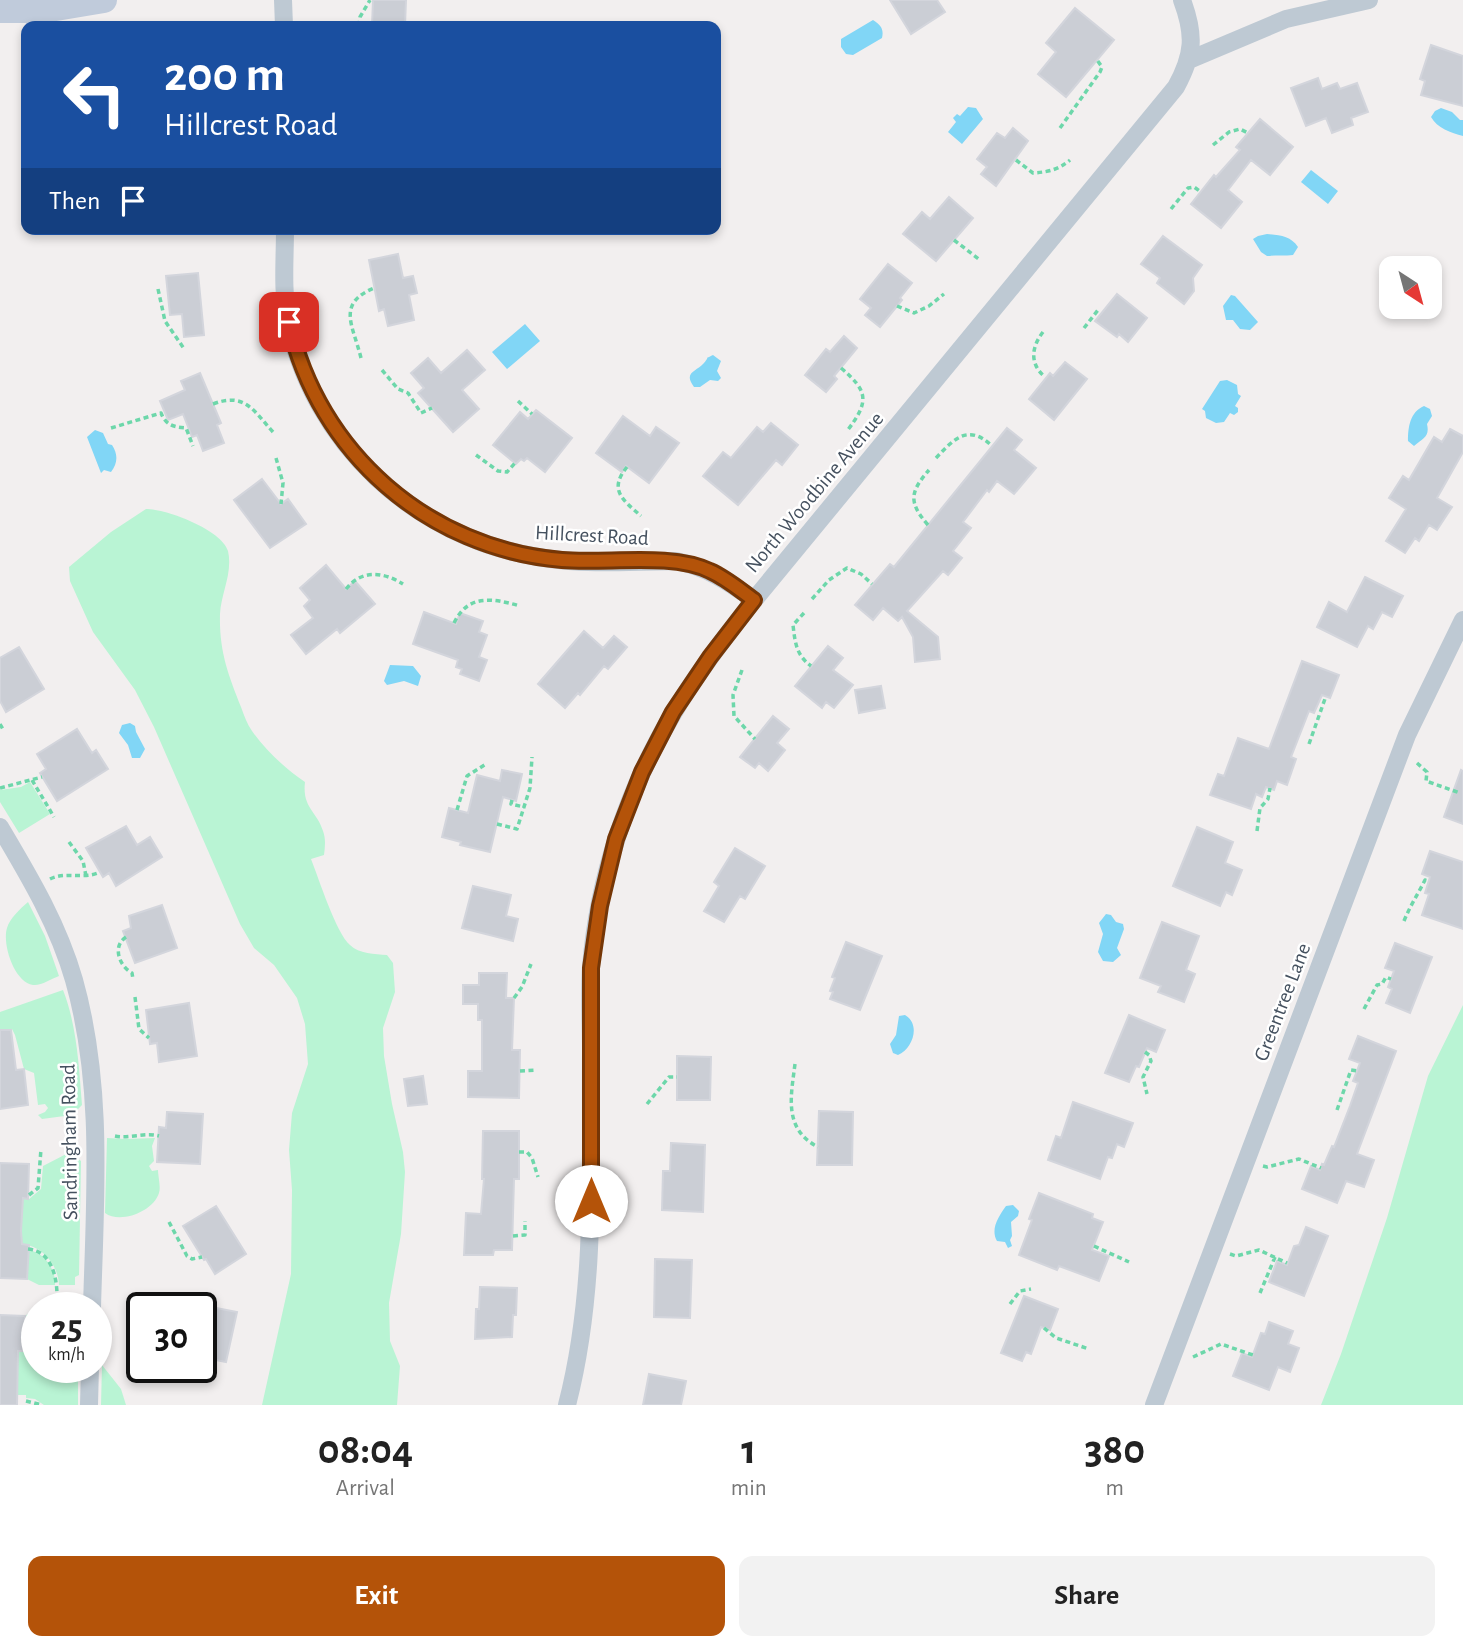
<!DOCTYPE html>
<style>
:root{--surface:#fff;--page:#f2f2f2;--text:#222;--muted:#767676;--accent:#b45309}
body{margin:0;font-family:"Alegreya Sans",sans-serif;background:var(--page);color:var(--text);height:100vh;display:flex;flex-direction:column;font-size:26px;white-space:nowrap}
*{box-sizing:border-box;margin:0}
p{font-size:23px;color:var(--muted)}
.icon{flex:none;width:38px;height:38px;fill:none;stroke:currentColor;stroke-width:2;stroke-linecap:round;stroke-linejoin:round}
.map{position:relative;height:1405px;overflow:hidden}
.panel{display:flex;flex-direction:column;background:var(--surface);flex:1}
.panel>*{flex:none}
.banner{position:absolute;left:21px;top:21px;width:700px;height:214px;border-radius:14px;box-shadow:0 4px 10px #0003;background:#1a4fa0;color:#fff;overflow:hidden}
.needle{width:46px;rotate:144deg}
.controls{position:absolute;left:1379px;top:256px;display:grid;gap:14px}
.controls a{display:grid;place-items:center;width:63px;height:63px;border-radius:14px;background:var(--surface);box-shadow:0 4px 10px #0003;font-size:35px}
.speed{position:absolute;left:21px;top:1292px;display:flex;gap:14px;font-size:35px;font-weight:700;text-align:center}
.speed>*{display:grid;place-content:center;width:91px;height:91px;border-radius:50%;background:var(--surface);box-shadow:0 4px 10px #0003;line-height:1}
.speed small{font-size:18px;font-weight:400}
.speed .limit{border:4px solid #111;border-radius:10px;background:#fff;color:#111}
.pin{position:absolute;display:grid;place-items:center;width:60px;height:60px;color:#fff;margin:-30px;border-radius:14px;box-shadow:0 4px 10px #0006}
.me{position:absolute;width:77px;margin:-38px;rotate:0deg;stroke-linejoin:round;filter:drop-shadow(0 0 5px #0008)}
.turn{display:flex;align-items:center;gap:24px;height:147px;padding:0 28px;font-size:32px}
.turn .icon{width:91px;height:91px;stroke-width:2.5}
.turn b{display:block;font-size:49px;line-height:60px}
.then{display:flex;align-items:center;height:66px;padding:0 28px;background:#0003;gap:14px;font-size:26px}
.eta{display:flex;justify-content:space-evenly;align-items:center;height:119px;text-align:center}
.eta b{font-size:42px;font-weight:700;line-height:49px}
.action{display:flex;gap:14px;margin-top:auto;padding:14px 28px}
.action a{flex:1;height:80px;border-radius:14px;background:var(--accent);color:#fff;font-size:28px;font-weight:700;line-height:80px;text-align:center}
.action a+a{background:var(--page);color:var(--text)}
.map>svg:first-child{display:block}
</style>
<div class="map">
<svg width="1463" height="1405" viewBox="0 0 1463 1405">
<rect width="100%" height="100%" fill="#f2efef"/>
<!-- green -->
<path fill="#b9f4d4" d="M 146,509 C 167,509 222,530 228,551 C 233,573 221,593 220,614 C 219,651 228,674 241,707 C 244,715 247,724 252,731 C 266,751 286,769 305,782 C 302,808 317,811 323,831 C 326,839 325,847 324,855 L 311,859 C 319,879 336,933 350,945 C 359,954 375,954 387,955 L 393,963 L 395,992 L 383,1028 L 384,1056 L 392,1104 L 403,1152 L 405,1172 L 401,1234 L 389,1303 L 390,1341 L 400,1366 L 397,1405 L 262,1405 L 291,1274 L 292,1190 L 289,1150 L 292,1113 L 308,1064 L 305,1024 L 297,998 L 274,965 L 254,948 L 240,924 L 154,727 L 135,690 L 93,632 L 70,581 L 69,567 L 111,532 Z
M 30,782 L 50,814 L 19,833 L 0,802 L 0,790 L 21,787 Z
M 28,902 L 45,936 L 59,976 C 51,979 41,986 33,985 C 14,982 2,944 7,928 C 10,918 20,909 28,902 Z
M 63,990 C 77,1026 79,1067 82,1105 L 72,1115 L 42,1119 L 38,1115 L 45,1112 L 48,1108 L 45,1104 L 38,1105 L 34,1073 L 24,1069 L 15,1035 L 12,1029 L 0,1031 L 0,1012 Z
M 1463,1005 L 1463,1405 L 1321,1405 L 1341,1354 L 1387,1218 L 1428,1076 Z
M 107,1138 L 125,1139 L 155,1138 L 152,1146 L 154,1161 L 149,1166 L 152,1171 L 158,1170 C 158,1176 161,1187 159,1193 C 153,1212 120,1224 105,1213 Z
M 74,1150 L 81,1151 L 82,1155 L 77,1158 L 81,1161 L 79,1275 L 75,1277 L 75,1285 L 59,1285 C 58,1264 42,1246 22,1244 L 22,1232 L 0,1231 L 23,1198 L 29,1199 L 41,1189 L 43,1166 Z
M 28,1250 C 45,1252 56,1270 55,1285 L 39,1285 L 27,1279 Z
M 34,1309 L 37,1309 L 37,1341 L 24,1341 L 25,1316 Z
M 24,1344 L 37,1344 L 37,1367 L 78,1367 L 78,1405 L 44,1405 L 35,1399 L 26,1398 L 26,1395 L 17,1395 L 16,1350 Z
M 102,1365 L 121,1389 L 126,1405 L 101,1405 Z"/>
<!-- water -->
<path fill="#81d6f6" d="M 873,20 C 881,25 884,29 882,38 L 853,55 L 846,54 L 841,47 L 841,39 Z
M 968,107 L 976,108 L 983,119 L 962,144 L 948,132 L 956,122 L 953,118 L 957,114 L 960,116 Z
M 1441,108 L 1452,112 L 1460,120 L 1463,120 L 1463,136 C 1451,133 1437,128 1431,117 L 1435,111 Z
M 1311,170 L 1338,191 L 1328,204 L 1301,182 Z
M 1267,234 C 1280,235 1291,236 1298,247 L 1293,255 C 1286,256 1276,255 1267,256 L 1261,252 L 1253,239 L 1258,236 Z
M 1231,295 L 1235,296 L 1258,322 L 1250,330 L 1240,329 L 1233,320 L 1226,320 L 1223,306 Z
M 525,324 L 540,341 L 507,369 L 492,352 Z
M 713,355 L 721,361 L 717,371 L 721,378 L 718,381 L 710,380 L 700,387 L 694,387 C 683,372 696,372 704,363 C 711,355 703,360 713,355 Z
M 1227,380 L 1237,385 L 1238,394 L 1241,396 L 1235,406 L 1238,408 L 1238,412 L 1234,415 L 1230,413 L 1224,422 L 1216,423 L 1206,418 L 1205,411 L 1202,409 L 1220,381 Z
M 1424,406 L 1430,409 L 1432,416 L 1427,424 C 1430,437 1423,438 1414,446 L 1408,441 C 1408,427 1410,412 1424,406 Z
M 95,430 L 103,433 L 108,444 L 112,445 C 118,454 118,463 111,472 L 104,470 L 101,473 L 87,437 Z
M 390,665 L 413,666 L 421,676 L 418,686 L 404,681 L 387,685 L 384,681 Z
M 130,723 L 135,726 L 136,732 L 145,749 L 140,758 L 132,758 L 128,745 L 119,733 L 122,725 Z
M 1106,914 L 1111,915 L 1116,922 L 1123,924 L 1124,929 L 1117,948 L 1121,955 L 1113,962 L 1103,961 L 1098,952 L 1103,934 L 1099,923 Z
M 905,1015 C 921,1024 913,1049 898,1055 L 893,1053 L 890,1044 L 896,1035 L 899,1016 Z
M 1013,1205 L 1019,1211 L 1018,1216 L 1011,1222 L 1012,1236 L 1010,1240 L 1012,1246 L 1008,1248 L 1005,1242 L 997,1241 C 990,1229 999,1216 1006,1206 Z"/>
<!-- building -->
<path fill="#cbced5" stroke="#d3d5dc" stroke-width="2" d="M 373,0 L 406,0 L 405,26 L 372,26 Z
M 890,0 L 937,0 L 945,12 L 911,34 Z
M 1075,8 L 1114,40 L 1066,97 L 1038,74 L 1056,52 L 1046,43 Z
M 1431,45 L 1463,56 L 1463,106 L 1421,95 L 1425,81 L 1420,79 Z
M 1318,78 L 1322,89 L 1337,83 L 1340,89 L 1357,83 L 1368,112 L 1351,118 L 1353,125 L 1332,133 L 1326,118 L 1306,126 L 1291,88 Z
M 1260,119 L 1293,147 L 1270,175 L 1251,160 L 1228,190 L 1242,202 L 1221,228 L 1191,204 L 1214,175 L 1216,177 L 1240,150 L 1236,147 Z
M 1013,128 L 1028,141 L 996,186 L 981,174 L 987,167 L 977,159 L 997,133 L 1005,138 Z
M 949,197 L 973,218 L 936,261 L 903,234 L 922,212 L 930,219 Z
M 1163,236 L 1202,265 L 1193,278 L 1194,291 L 1184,304 L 1157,283 L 1160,278 L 1141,264 Z
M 398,254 L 403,278 L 413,276 L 417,293 L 409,295 L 414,320 L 388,326 L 384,309 L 379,311 L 369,260 Z
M 888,264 L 912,283 L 900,298 L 902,300 L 880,327 L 865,315 L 871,308 L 860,299 Z
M 198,273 L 204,335 L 184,337 L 182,314 L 170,315 L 166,276 Z
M 1117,294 L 1147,318 L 1128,342 L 1119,334 L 1117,337 L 1095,321 Z
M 844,336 L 857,348 L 834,376 L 837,379 L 826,392 L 805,375 L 826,349 L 830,352 Z
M 467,350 L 485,370 L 462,390 L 479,409 L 453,432 L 418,393 L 424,388 L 411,373 L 428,358 L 441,373 Z
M 1065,362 L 1087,379 L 1054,420 L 1029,399 L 1050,373 L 1053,376 Z
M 200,373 L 221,423 L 217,425 L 224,443 L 203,451 L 197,435 L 192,437 L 183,414 L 168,420 L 160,401 L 185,390 L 181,381 Z
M 536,410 L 572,438 L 545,472 L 527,458 L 524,461 L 521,459 L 516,464 L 493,445 L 520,412 L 528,419 Z
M 623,416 L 650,436 L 656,427 L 679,443 L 649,483 L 626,466 L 622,472 L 596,453 Z
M 771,423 L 798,445 L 782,465 L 776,460 L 738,505 L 703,476 L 723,452 L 731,458 L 757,427 L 763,432 Z
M 1007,428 L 1022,440 L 1014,450 L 1036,468 L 1014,494 L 997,481 L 989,492 L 987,490 L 963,522 L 971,528 L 953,551 L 962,558 L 948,575 L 943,571 L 907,611 L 938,637 L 940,659 L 915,662 L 913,637 L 902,617 L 898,621 L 883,608 L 873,620 L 855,605 L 890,564 L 894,567 Z
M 1450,429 L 1463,436 L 1463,452 L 1437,498 L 1452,507 L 1437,530 L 1429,525 L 1419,541 L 1415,538 L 1405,553 L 1386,541 L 1406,509 L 1389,498 L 1403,476 L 1409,480 L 1434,437 L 1442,442 Z
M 262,479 L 281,504 L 288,499 L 306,524 L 270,548 L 234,500 Z
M 326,565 L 346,589 L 355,581 L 375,604 L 340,633 L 337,629 L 306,654 L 291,635 L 313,618 L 304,606 L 310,600 L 300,588 Z
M 1365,577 L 1403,596 L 1392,617 L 1382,612 L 1373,629 L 1368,626 L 1357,647 L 1317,627 L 1329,602 L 1347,612 Z
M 424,612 L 456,624 L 460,613 L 483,621 L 479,632 L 487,635 L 479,657 L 487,660 L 479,681 L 460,674 L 462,669 L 456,667 L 458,660 L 413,644 Z
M 584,631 L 603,648 L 614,636 L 627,647 L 608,669 L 604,666 L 580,695 L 578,693 L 565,708 L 538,684 Z
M 828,646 L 843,658 L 833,670 L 853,685 L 834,708 L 826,702 L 822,708 L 795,686 Z
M 19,647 L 44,689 L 6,712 L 0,701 L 0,658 Z
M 1302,661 L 1339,675 L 1330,698 L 1322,695 L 1314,713 L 1309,711 L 1291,757 L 1296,759 L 1287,785 L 1277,781 L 1274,790 L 1266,787 L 1262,797 L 1256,794 L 1251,809 L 1210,795 L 1218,774 L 1224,776 L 1238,738 L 1269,749 Z
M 881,686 L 885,708 L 859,713 L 855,690 Z
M 773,716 L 789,729 L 777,743 L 785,750 L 768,771 L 759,763 L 755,768 L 740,757 Z
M 77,729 L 92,753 L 96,750 L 108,769 L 57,801 L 40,773 L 46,769 L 37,754 Z
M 502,770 L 522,774 L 516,801 L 503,797 L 490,852 L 460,845 L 461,842 L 442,837 L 449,808 L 468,813 L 477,775 L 500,781 Z
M 1461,770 L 1463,771 L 1463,824 L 1444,817 Z
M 126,826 L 137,845 L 150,837 L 162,857 L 116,886 L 109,873 L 103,877 L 86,848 Z
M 1197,827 L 1233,842 L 1225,863 L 1242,870 L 1232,895 L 1226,892 L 1220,906 L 1173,886 Z
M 735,848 L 765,866 L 745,899 L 740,896 L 724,922 L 704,911 L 719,886 L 714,882 Z
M 1430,851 L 1463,862 L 1463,929 L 1422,915 L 1429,894 L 1425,893 L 1430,877 L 1422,874 Z
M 473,886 L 511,895 L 506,916 L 518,919 L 513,941 L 462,928 Z
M 162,905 L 177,948 L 135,963 L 123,931 L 131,928 L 129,916 Z
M 1162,922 L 1199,936 L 1186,970 L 1195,974 L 1184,1002 L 1158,992 L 1161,986 L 1140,978 Z
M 846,942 L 882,956 L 860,1010 L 830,999 L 833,992 L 830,991 L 835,978 L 832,977 Z
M 1395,943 L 1432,957 L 1410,1013 L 1386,1003 L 1392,989 L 1388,987 L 1394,971 L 1385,968 Z
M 479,973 L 507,973 L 506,998 L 514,998 L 512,1050 L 520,1050 L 519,1098 L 468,1097 L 468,1071 L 482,1071 L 482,1020 L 478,1020 L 478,1004 L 463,1004 L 463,985 L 479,985 Z
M 189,1003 L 197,1056 L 159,1062 L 157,1043 L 150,1044 L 146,1010 Z
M 1129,1015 L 1165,1030 L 1156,1052 L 1147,1048 L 1139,1067 L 1136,1066 L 1129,1082 L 1105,1073 Z
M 0,1030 L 11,1030 L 16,1070 L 24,1069 L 28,1105 L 0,1109 Z
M 1358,1036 L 1396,1051 L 1357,1154 L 1374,1160 L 1364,1187 L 1346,1181 L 1337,1203 L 1302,1189 L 1311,1166 L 1320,1170 L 1322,1164 L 1324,1165 L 1332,1146 L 1334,1147 L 1350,1106 L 1358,1083 L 1353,1081 L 1360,1063 L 1349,1059 Z
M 677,1056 L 711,1057 L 710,1100 L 677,1100 Z
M 423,1076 L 427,1104 L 408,1106 L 404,1079 Z
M 1073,1102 L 1133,1123 L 1124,1147 L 1117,1144 L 1112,1158 L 1108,1157 L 1100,1179 L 1048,1160 L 1056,1136 L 1061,1138 Z
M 819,1111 L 853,1112 L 852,1165 L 817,1165 Z
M 167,1112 L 203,1114 L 200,1164 L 157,1162 L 159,1127 L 166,1128 Z
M 483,1131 L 519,1131 L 519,1179 L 514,1179 L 512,1250 L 494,1250 L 493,1255 L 464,1255 L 466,1213 L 481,1214 L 484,1179 L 482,1179 Z
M 671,1143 L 705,1145 L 703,1212 L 662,1210 L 663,1171 L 670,1171 Z
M 0,1163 L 29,1164 L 28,1199 L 23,1198 L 21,1231 L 22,1244 L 29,1245 L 27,1279 L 0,1278 Z
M 1039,1193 L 1093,1214 L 1092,1218 L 1103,1222 L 1092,1250 L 1109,1256 L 1099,1281 L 1059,1266 L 1057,1270 L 1019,1255 L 1032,1220 L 1029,1219 Z
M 216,1206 L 246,1254 L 215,1274 L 206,1259 L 204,1260 L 183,1226 Z
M 1306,1227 L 1328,1236 L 1304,1296 L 1269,1282 L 1277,1261 L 1287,1265 L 1294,1246 L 1299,1245 Z
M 655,1259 L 692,1260 L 690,1318 L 654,1317 Z
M 480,1287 L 517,1288 L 516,1315 L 513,1315 L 512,1337 L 475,1339 L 476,1309 L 479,1309 Z
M 1024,1296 L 1058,1309 L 1050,1330 L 1041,1327 L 1031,1354 L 1026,1352 L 1022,1361 L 1001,1353 Z
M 201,1305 L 237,1312 L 226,1362 L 201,1357 Z
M 0,1315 L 25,1316 L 24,1351 L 18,1351 L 17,1405 L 0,1405 Z
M 1269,1322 L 1293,1331 L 1288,1344 L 1299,1348 L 1290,1372 L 1278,1367 L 1269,1390 L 1233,1376 L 1242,1353 L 1252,1357 L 1261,1333 L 1265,1334 Z
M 649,1374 L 686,1381 L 681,1405 L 643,1405 Z"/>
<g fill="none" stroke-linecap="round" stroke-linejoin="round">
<!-- path -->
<path stroke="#6dd7aa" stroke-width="3.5" stroke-dasharray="5 3.5" stroke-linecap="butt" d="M 359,26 L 360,17 L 370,0
M 1060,128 L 1100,72 L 1102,67 L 1097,60
M 1213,145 L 1229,132 L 1240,129 L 1248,133
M 1016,160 L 1033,173 C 1048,172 1058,170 1070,160
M 1171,209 L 1188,188 L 1194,187 L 1201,192
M 954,240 L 980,260
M 158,289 L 165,321 L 185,350
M 897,306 L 914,313 L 929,306 L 944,294
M 1084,328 L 1098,310
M 1043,332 C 1032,346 1029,363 1044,376
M 361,358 C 353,325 336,304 374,288
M 841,368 C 868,391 870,401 847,431
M 382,370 L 398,389 L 408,393 L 421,413 L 432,408
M 518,401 L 532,414
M 213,404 C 245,392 253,410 273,432
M 111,428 L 161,413 C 166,425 173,427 186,428 L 193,446
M 476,455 L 498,471 L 507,472 L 515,463
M 276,458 L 283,483 L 281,504
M 936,458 C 954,439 968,423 992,446
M 627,467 C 608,490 623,500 641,516
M 928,525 C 908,502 910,492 929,470
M 346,589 C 361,570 382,571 403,584
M 812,599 L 829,580 L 847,568 L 861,574 L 872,584
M 804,613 L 793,625 C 795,642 796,655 811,666
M 454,623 C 468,594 492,598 520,606
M 742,670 L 733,695 L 734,716 L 755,739
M 0,724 L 4,731
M 1309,744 L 1326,696
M 1417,763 L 1427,772 L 1426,781 L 1460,793
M 32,780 L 54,817
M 0,788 L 42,777
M 512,800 L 511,804 L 524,807
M 457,810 L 467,776 L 486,764
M 497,824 L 517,829 L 530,788 L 532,757
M 1257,831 L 1260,808 L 1268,799 L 1270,788
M 69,842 L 83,861 L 86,876
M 50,879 C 66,871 84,880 100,872
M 1404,921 C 1410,906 1418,894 1425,880 L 1429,881
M 126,937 C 112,946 119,966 132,973 L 133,979
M 135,997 L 139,1029 L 149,1038
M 514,998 L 522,987 L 531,964
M 1364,1009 L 1377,985 L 1382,984 L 1386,977 L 1391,979
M 1145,1052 L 1149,1055 L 1151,1061 L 1143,1077 L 1147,1094
M 795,1064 C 791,1096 783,1129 818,1147
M 520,1071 L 537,1070
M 647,1104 L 669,1077 L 677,1077
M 1337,1110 L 1351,1070 L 1357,1071
M 115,1136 C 129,1139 145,1132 159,1136
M 519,1152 L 527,1152 L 532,1158 L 538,1177
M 1263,1166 L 1267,1167 L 1299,1159 L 1321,1168
M 29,1195 L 38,1188 L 41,1149
M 169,1222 L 187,1256 L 192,1259 L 202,1257
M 513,1236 L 525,1235 L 525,1221
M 1094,1246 L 1129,1262
M 28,1249 C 51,1251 57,1276 57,1296
M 1230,1254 L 1236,1256 L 1259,1250 L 1287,1263
M 1260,1293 L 1275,1257
M 1010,1304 L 1020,1291 L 1031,1289
M 1044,1328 L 1056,1338 L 1089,1349
M 24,1342 L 37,1343
M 1193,1357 L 1221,1344 L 1253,1355
M 26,1401 L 42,1405"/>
<!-- street -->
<path stroke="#bec9d3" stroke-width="18" d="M 283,0 L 284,26
M 1189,60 L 1286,19 L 1369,0
M 285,229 C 285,259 282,290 288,320 C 313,443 414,537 538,557 C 583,565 630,562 676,561 C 707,567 729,582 754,600
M 0,827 C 29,876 58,924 74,980 C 104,1086 95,1198 92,1307
M 89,1405 L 90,1367
M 567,1405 C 597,1289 590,1170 591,1052 C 591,1024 589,995 591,967 C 598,878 628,788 674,712 C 697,673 726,636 754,600 L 1176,87 C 1194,54 1195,35 1182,0
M 1154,1405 L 1407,735 L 1463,620"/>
<!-- secondary -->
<path stroke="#c0cbdb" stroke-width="26" d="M 0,10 L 44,10 L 104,0"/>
</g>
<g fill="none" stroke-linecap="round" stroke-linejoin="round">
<defs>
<path id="route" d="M 289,322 C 318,453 429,549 562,560 C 606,564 671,552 710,571 C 726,578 740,590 754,600 L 710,657 L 673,712 L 642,772 L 616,839 L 600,906 L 591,968 L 591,1201"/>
</defs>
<!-- route casing -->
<use href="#route" stroke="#753606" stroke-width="18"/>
<!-- route -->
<use href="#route" stroke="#b45309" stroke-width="12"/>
</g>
<g text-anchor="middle" stroke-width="5" stroke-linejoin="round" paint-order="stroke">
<!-- street labels -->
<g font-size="21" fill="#45515f" stroke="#fff">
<text transform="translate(814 492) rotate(-50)" y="7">North Woodbine Avenue</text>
<text transform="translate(592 535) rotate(3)" y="7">Hillcrest Road</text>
<text transform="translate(1282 1002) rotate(-69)" y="7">Greentree Lane</text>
<text transform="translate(69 1142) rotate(-91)" y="7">Sandringham Road</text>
</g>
</g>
</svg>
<div class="controls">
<a><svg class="needle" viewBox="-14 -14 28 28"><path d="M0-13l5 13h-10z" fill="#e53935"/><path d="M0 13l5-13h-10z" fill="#767676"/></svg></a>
</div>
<div class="speed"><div>25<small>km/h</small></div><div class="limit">30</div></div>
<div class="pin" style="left:289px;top:322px;background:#d93025"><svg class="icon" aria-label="arrive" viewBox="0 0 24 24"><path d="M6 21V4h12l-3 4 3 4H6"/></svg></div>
<svg class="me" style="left:591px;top:1201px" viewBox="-20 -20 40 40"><circle r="19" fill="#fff"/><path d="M0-13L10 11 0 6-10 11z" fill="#b45309"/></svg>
<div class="banner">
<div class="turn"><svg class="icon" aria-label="left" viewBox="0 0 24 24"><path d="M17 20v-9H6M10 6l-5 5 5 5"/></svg><div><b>200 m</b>Hillcrest Road</div></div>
<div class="then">Then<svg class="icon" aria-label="arrive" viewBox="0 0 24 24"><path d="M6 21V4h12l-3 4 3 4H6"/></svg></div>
</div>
</div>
<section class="panel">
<div class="eta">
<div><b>08:04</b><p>Arrival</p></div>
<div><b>1</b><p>min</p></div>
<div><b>380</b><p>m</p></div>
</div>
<div class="action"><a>Exit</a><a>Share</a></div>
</section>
